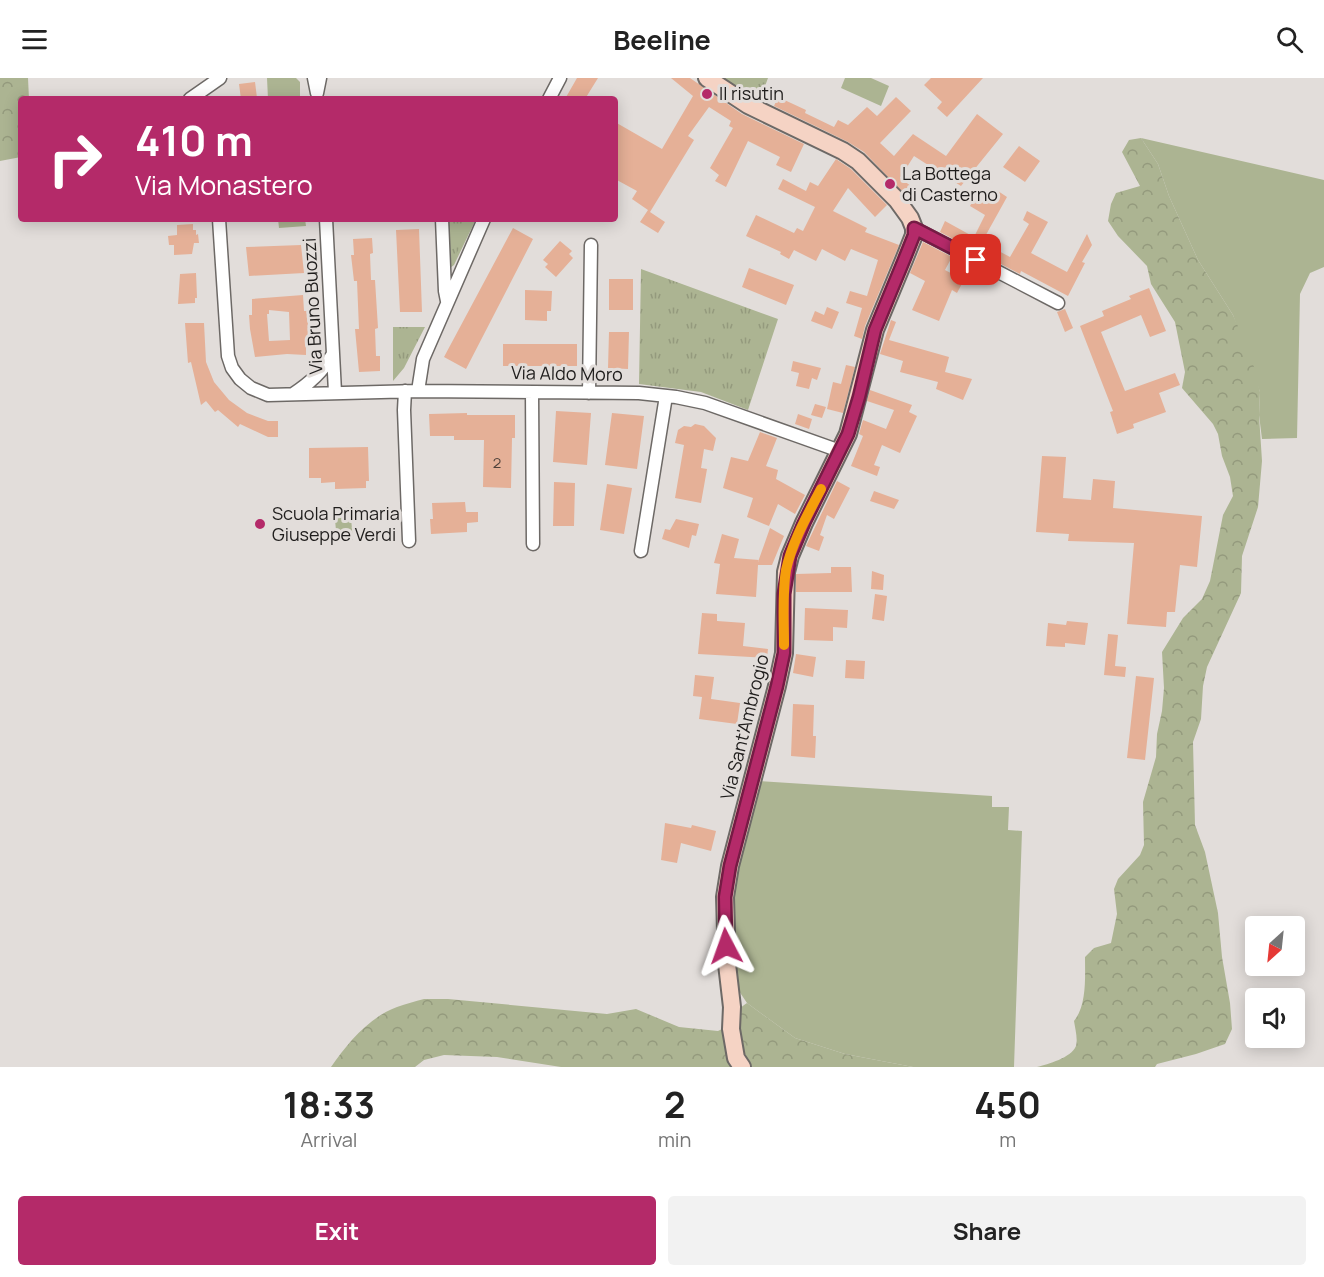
<!DOCTYPE html>
<style>
:root{--surface:#fff;--page:#f2f2f2;--text:#222;--muted:#767676;--accent:#b42a69}
body{margin:0;font-family:Manrope,sans-serif;background:var(--page);color:var(--text);height:100vh;display:flex;flex-direction:column;font-size:22px;white-space:nowrap}
*{box-sizing:border-box;margin:0}
p{font-size:20px;color:var(--muted)}
.icon{flex:none;width:33px;height:33px;fill:none;stroke:currentColor;stroke-width:2;stroke-linecap:round;stroke-linejoin:round}
.map{position:relative;height:989px;overflow:hidden}
.side{display:flex;flex-direction:column;background:var(--surface);flex:1}
.side>*{flex:none}
.hud{position:absolute;left:18px;top:18px;width:600px;height:126px;border-radius:6px;box-shadow:0 3px 15px #0003;background:#b42a69;color:#fff;overflow:hidden}
.needle{width:39px;rotate:207deg}
.fabs{position:absolute;left:1245px;top:838px;display:grid;gap:12px}
.fabs a{display:grid;place-items:center;width:60px;height:60px;border-radius:6px;background:var(--surface);box-shadow:0 3px 15px #0003;font-size:30px}
.pin{position:absolute;display:grid;place-items:center;width:51px;height:51px;color:#fff;margin:-26px;border-radius:12px;box-shadow:0 3px 9px #0006}
.me{position:absolute;width:66px;margin:-33px;rotate:356deg;stroke-linejoin:round;filter:drop-shadow(0 0 4px #0008)}
.turn{display:flex;align-items:center;gap:21px;height:126px;padding:0 18px;font-size:27px}
.turn .icon{width:78px;height:78px;stroke-width:2.5}
.turn b{display:block;font-size:42px;line-height:51px}
.eta{display:flex;justify-content:space-evenly;align-items:center;height:102px;text-align:center}
.eta b{font-size:36px;font-weight:700;line-height:42px}
.primary-button{display:flex;gap:12px;margin-top:auto;padding:12px 18px}
.primary-button a{flex:1;height:69px;border-radius:6px;background:var(--accent);color:#fff;font-size:24px;font-weight:700;line-height:69px;text-align:center}
.primary-button a+a{background:var(--page);color:var(--text)}
header{display:flex;justify-content:space-between;align-items:center;height:78px;padding:0 18px;background:var(--surface);font-size:27px;font-weight:700}
.map>svg:first-child{display:block}
</style>
<header><svg class="icon" aria-label="menu" viewBox="0 0 24 24"><path d="M4 6h16M4 12h16M4 18h16"/></svg>Beeline<svg class="icon" aria-label="search" viewBox="0 0 24 24"><circle cx="10" cy="10" r="6"/><path d="M15 15l6 6"/></svg></header>
<div class="map">
<svg width="1324" height="989" viewBox="0 0 1324 989">
<defs>
<pattern id="forest-crowns" width="20" height="18" patternUnits="userSpaceOnUse" patternTransform="scale(1.5)"><rect width="20" height="18" fill="#acb492"/><path d="M2 6a3 3 0 1 1 6 0M12 15a3 3 0 1 1 6 0" fill="none" stroke="#949a7d"/></pattern>
<pattern id="park-tufts" width="24" height="20" patternUnits="userSpaceOnUse" patternTransform="scale(1.5)"><rect width="24" height="20" fill="#acb492"/><path d="M3 7l-1-3M5 7V3M7 7l1-3M15 17l-1-3M17 17v-4M19 17l1-3" fill="none" stroke="#949a7d"/></pattern>
</defs>
<rect width="100%" height="100%" fill="#e2ddda"/>
<!-- grass -->
<path fill="#acb492" d="M 267,0 L 296,0 L 300,4 L 300,21 L 268,21 Z
M 845,0 L 871,0 L 889,8 L 881,28 L 841,10 Z
M 1141,60 L 1324,102 L 1324,189 L 1310,195 L 1300,216 L 1297,360 L 1262,361 L 1259,337 L 1260,314 L 1233,237 L 1198,182 L 1169,118 L 1158,86 Z
M 278,141 L 305,141 L 306,148 L 279,150 Z
M 445,141 L 476,141 L 454,187 L 450,190 Z
M 350,429 L 353,462 L 337,463 L 334,431 Z
M 758,703 L 992,718 L 992,729 L 1009,729 L 1008,752 L 1022,753 L 1014,989 L 913,989 L 845,976 L 795,960 L 747,925 L 737,910 L 732,817 Z"/>
<!-- forest -->
<path fill="url(#forest-crowns)" d="M 0,0 L 28,0 L 29,21 L 21,21 L 21,79 L 0,83 Z
M 1141,60 L 1158,86 L 1169,118 L 1198,182 L 1233,237 L 1243,260 L 1254,289 L 1260,314 L 1259,337 L 1262,383 L 1258,429 L 1242,478 L 1241,515 L 1207,589 L 1203,608 L 1201,641 L 1193,664 L 1195,747 L 1205,774 L 1218,835 L 1222,879 L 1230,925 L 1232,951 L 1225,966 L 1196,976 L 1157,986 L 1155,989 L 1037,989 C 1048,986 1071,980 1076,968 C 1078,961 1075,950 1074,943 C 1087,927 1085,899 1085,879 L 1094,870 L 1111,865 L 1117,836 L 1114,811 L 1118,801 L 1140,777 L 1144,767 L 1143,724 L 1156,679 L 1157,656 L 1162,633 L 1164,610 L 1162,574 L 1183,540 L 1202,521 L 1210,503 L 1223,437 L 1233,418 L 1230,399 L 1222,378 L 1218,356 L 1213,346 L 1182,310 L 1185,294 L 1175,244 L 1151,206 L 1147,188 L 1118,158 L 1108,143 L 1111,126 L 1116,115 L 1140,108 L 1122,74 L 1129,62 Z
M 424,921 L 448,921 L 607,936 L 636,931 L 679,949 L 718,953 C 731,948 735,932 747,925 L 795,960 L 845,976 L 913,989 L 561,989 L 497,979 L 444,977 L 424,982 L 415,989 L 331,989 C 347,966 369,939 397,929 C 406,926 415,923 424,921 Z"/>
<!-- park -->
<path fill="url(#park-tufts)" d="M 719,0 L 768,0 L 760,22 Z
M 450,141 L 473,141 L 452,185 Z
M 641,191 L 778,241 L 748,332 L 701,314 L 639,306 Z
M 393,249 L 425,249 L 404,290 L 393,303 Z"/>
<!-- building -->
<path fill="#e5b097" fill-rule="evenodd" d="M 577,0 L 598,0 L 585,21 L 565,21 Z
M 671,0 L 690,0 L 742,36 L 804,66 L 791,94 L 776,87 L 780,79 L 748,63 L 726,109 L 715,103 L 719,97 L 710,90 L 733,50 L 729,48 L 731,43 L 709,29 L 688,58 L 694,62 L 650,134 L 665,144 L 658,155 L 640,144 L 648,132 L 632,121 L 637,113 L 615,101 L 615,44 L 662,71 L 693,18 Z
M 931,0 L 983,0 L 947,39 L 937,30 L 942,24 L 924,7 Z
M 255,4 L 257,20 L 241,21 L 239,6 Z
M 778,19 L 806,32 L 805,35 L 834,49 L 838,42 L 848,47 L 867,29 L 877,38 L 896,19 L 911,33 L 880,65 L 894,78 L 913,56 L 946,78 L 977,36 L 1003,56 L 961,108 L 914,78 L 900,100 L 915,111 L 908,120 L 864,74 L 848,64 L 774,28 Z
M 1019,68 L 1040,83 L 1025,104 L 1003,89 Z
M 836,81 L 851,91 L 887,127 L 875,139 L 848,110 L 833,133 L 867,150 L 865,154 L 899,167 L 865,248 L 862,261 L 854,258 L 862,230 L 846,225 L 850,213 L 867,218 L 878,182 L 851,171 L 845,183 L 822,171 L 816,183 L 794,172 L 789,181 L 780,176 L 781,174 L 746,158 L 756,137 L 794,155 L 797,150 L 803,153 L 815,129 L 778,111 L 783,101 L 806,113 L 810,104 L 818,108 Z
M 998,113 L 1007,119 L 982,164 L 1010,179 L 1029,146 L 1023,142 L 1027,133 L 1048,144 L 1031,175 L 1067,194 L 1087,156 L 1092,167 L 1082,184 L 1085,185 L 1068,218 L 1021,193 L 1020,196 L 940,154 L 945,143 L 974,159 L 985,137 L 970,128 L 978,114 L 993,122 Z
M 193,146 L 193,152 L 196,152 L 196,157 L 198,156 L 199,165 L 194,165 L 192,176 L 174,177 L 174,167 L 169,167 L 168,158 L 177,157 L 177,147 Z
M 513,150 L 533,161 L 466,291 L 444,279 Z
M 419,151 L 422,234 L 400,234 L 396,152 Z
M 372,160 L 373,175 L 370,176 L 371,202 L 375,202 L 378,250 L 375,251 L 376,278 L 380,278 L 380,293 L 359,294 L 355,251 L 359,251 L 357,203 L 354,203 L 351,177 L 354,177 L 353,161 Z
M 560,163 L 572,173 L 569,176 L 573,180 L 556,199 L 545,189 L 548,186 L 543,182 Z
M 923,164 L 952,179 L 945,192 L 964,202 L 957,215 L 952,212 L 939,243 L 912,232 L 925,203 L 910,195 Z
M 301,167 L 304,195 L 249,198 L 246,169 Z
M 749,190 L 794,207 L 786,227 L 742,209 Z
M 196,195 L 197,220 L 195,220 L 195,225 L 178,226 L 180,196 Z
M 609,201 L 633,201 L 633,232 L 609,232 Z
M 1149,210 L 1166,253 L 1150,259 L 1141,237 L 1101,254 L 1125,313 L 1175,295 L 1180,307 L 1159,315 L 1166,334 L 1133,346 L 1134,350 L 1117,356 L 1110,334 L 1113,333 L 1080,248 L 1104,238 L 1102,233 L 1131,221 L 1129,218 Z
M 525,212 L 552,213 L 551,233 L 547,233 L 547,243 L 525,242 Z
M 303,217 L 304,233 L 307,233 L 309,261 L 306,262 L 306,277 L 287,276 L 255,279 L 250,251 L 249,237 L 252,237 L 252,221 ZM 269,232 L 289,234 L 290,262 L 269,263 L 267,236 L 269,236 Z
M 827,229 L 839,234 L 832,251 L 811,243 L 815,233 L 824,237 Z
M 1065,231 L 1073,250 L 1065,254 L 1057,234 Z
M 891,242 L 896,244 L 889,262 L 949,279 L 945,294 L 972,301 L 963,322 L 936,311 L 938,304 L 900,294 L 903,283 L 880,276 Z
M 185,245 L 204,245 L 206,284 L 214,304 L 229,322 L 247,335 L 268,343 L 278,343 L 278,359 L 268,359 L 240,346 L 238,349 L 218,332 L 215,334 L 206,323 L 201,327 L 191,284 L 188,285 Z
M 609,254 L 629,254 L 628,291 L 608,290 Z
M 503,266 L 577,266 L 577,288 L 503,288 Z
M 793,283 L 821,290 L 817,302 L 812,300 L 809,311 L 796,308 L 799,295 L 791,293 Z
M 846,287 L 855,289 L 843,335 L 827,331 L 833,304 L 841,306 Z
M 870,312 L 912,327 L 909,334 L 917,338 L 900,375 L 882,367 L 874,387 L 880,389 L 877,398 L 851,388 L 863,358 L 859,356 L 863,342 L 886,351 L 894,332 L 867,323 Z
M 815,326 L 826,329 L 822,340 L 811,337 Z
M 556,333 L 591,335 L 587,387 L 553,384 Z
M 467,335 L 467,337 L 515,337 L 515,360 L 512,360 L 511,410 L 483,409 L 484,362 L 454,362 L 454,358 L 430,358 L 429,336 Z
M 612,335 L 644,338 L 637,391 L 605,387 Z
M 798,336 L 812,341 L 809,351 L 795,346 Z
M 695,346 L 704,348 L 716,360 L 713,373 L 704,371 L 701,390 L 707,391 L 701,425 L 675,420 L 684,367 L 675,365 L 678,352 L 684,348 L 691,349 Z
M 760,354 L 777,360 L 766,388 L 778,392 L 776,401 L 805,417 L 795,436 L 778,426 L 769,448 L 747,439 L 753,420 L 723,410 L 731,379 L 748,383 Z
M 368,369 L 369,403 L 366,403 L 366,410 L 335,411 L 335,404 L 321,405 L 321,400 L 309,400 L 309,370 Z
M 1042,378 L 1066,379 L 1063,420 L 1091,422 L 1093,401 L 1115,403 L 1113,430 L 1202,438 L 1197,489 L 1180,487 L 1175,534 L 1167,534 L 1166,549 L 1127,546 L 1134,465 L 1068,463 L 1069,456 L 1036,454 Z
M 837,403 L 850,410 L 834,441 L 827,437 L 820,457 L 824,459 L 819,473 L 806,468 Z
M 554,404 L 575,405 L 574,448 L 553,448 Z
M 607,406 L 632,410 L 624,456 L 600,452 Z
M 874,413 L 899,422 L 894,431 L 870,423 Z
M 465,424 L 466,434 L 478,434 L 478,444 L 467,445 L 467,454 L 431,456 L 430,441 L 433,441 L 432,425 Z
M 676,441 L 699,446 L 696,458 L 692,457 L 689,470 L 662,461 L 665,451 L 670,452 Z
M 770,450 L 784,458 L 772,487 L 758,487 L 756,519 L 716,516 L 720,486 L 714,485 L 722,456 L 739,461 L 734,480 L 759,482 L 758,484 Z
M 831,489 L 851,489 L 852,514 L 796,514 L 796,496 L 831,495 Z
M 872,493 L 884,497 L 883,512 L 871,511 Z
M 875,516 L 887,518 L 884,543 L 872,541 Z
M 805,530 L 848,532 L 847,550 L 833,549 L 833,563 L 804,562 Z
M 702,535 L 717,536 L 717,543 L 745,545 L 743,568 L 768,571 L 767,580 L 698,576 Z
M 1067,543 L 1088,545 L 1085,567 L 1065,565 L 1065,569 L 1046,568 L 1048,545 L 1066,547 Z
M 1108,556 L 1118,557 L 1115,588 L 1126,589 L 1125,599 L 1104,597 Z
M 796,576 L 816,579 L 813,599 L 793,595 Z
M 846,582 L 865,583 L 864,601 L 845,600 Z
M 695,597 L 714,599 L 711,621 L 740,625 L 737,646 L 699,641 L 702,619 L 693,618 Z
M 1136,598 L 1154,600 L 1145,682 L 1127,680 Z
M 793,626 L 814,627 L 813,658 L 816,658 L 815,680 L 791,678 Z
M 665,745 L 691,750 L 692,747 L 716,753 L 711,773 L 681,765 L 677,785 L 661,782 Z"/>
<g fill="none" stroke-linecap="round" stroke-linejoin="round">
<defs>
<path id="street" d="M 314,0 L 317,15 L 320,0
M 190,21 L 220,0
M 549,21 L 560,0
M 219,141 L 228,278 L 232,290 L 240,301 L 251,310 L 268,317 L 418,313 L 639,315 L 676,319 L 705,325 L 840,373
M 326,141 L 335,314
M 442,141 L 445,213 L 447,223
M 914,150 L 1058,225
M 405,313 L 404,332 L 409,463
M 418,313 L 423,281 L 484,141
M 532,314 L 533,466
M 589,315 L 591,167
M 293,316 C 310,305 322,294 333,276
M 641,473 L 666,318"/>
<path id="secondary" d="M 707,0 L 748,27 L 843,73 L 858,83 L 897,122 L 910,140 L 914,150 L 914,157 L 904,182 L 875,252 L 848,356 L 804,445 L 790,478 L 786,494 L 784,575 L 777,608 L 730,788 L 725,819 L 727,886 L 732,929 L 731,951 L 736,980 L 742,989"/>
</defs>
<!-- street casing -->
<use href="#street" stroke="#6d6966" stroke-width="15"/>
<!-- secondary casing -->
<use href="#secondary" stroke="#6d6966" stroke-width="20"/>
<!-- street -->
<use href="#street" stroke="#fff" stroke-width="12"/>
<!-- secondary -->
<use href="#secondary" stroke="#f5d3c4" stroke-width="16"/>
</g>
<g fill="none" stroke-linecap="round" stroke-linejoin="round">
<defs>
<path id="route" d="M 726,868 L 725,819 L 730,788 L 777,608 L 784,575 L 784,516 L 790,478 L 804,445 L 848,356 L 859,319 L 875,252 L 904,182 L 914,157 L 914,150 L 976,182"/>
</defs>
<!-- route casing -->
<use href="#route" stroke="#751b44" stroke-width="15"/>
<!-- route -->
<use href="#route" stroke="#b42a69" stroke-width="10"/>
<!-- slow -->
<path stroke="#f59e0b" stroke-width="10" d="M 784,567 C 784,543 782,516 786,492 C 792,464 808,436 821,411"/>
</g>
<!-- markers -->
<g fill="#b42a69" stroke="#e2ddda" stroke-width="2">
<circle cx="707" cy="16" r="6"/>
<circle cx="890" cy="106" r="6"/>
<circle cx="260" cy="446" r="6"/>
</g>
<g text-anchor="middle" stroke-width="6" stroke-linejoin="round" paint-order="stroke">
<!-- number labels -->
<g font-size="15" fill="#50423b">
<text x="497" y="390">2</text>
</g>
<!-- poi labels -->
<g font-size="18" fill="#1f1d1c" stroke="#e2ddda" text-anchor="start">
<text x="719" y="22">Il risutin</text>
<text x="902" y="102">La Bottega<tspan x="902" dy="21">di Casterno</tspan></text>
<text x="272" y="442">Scuola Primaria<tspan x="272" dy="21">Giuseppe Verdi</tspan></text>
</g>
<!-- street labels -->
<g font-size="18" fill="#1f1d1c" stroke="#e2ddda">
<text transform="translate(313 228) rotate(-93)" y="6">Via Bruno Buozzi</text>
<text transform="translate(567 296) rotate(1)" y="6">Via Aldo Moro</text>
<text transform="translate(745 649) rotate(-76)" y="6">Via Sant'Ambrogio</text>
</g>
</g>
</svg>
<div class="fabs">
<a><svg class="needle" viewBox="-14 -14 28 28"><path d="M0-13l5 13h-10z" fill="#e53935"/><path d="M0 13l5-13h-10z" fill="#767676"/></svg></a>
<a><svg class="icon" aria-label="sound" viewBox="0 0 24 24"><path d="M4 9h4l5-4v14l-5-4H4zM17 9q2 3 0 6"/></svg></a>
</div>
<div class="pin" style="left:976px;top:182px;background:#d93025"><svg class="icon" aria-label="arrive" viewBox="0 0 24 24"><path d="M6 21V4h12l-3 4 3 4H6"/></svg></div>
<svg class="me" style="left:726px;top:868px" viewBox="-20 -20 40 40"><path d="M0-17L14 15 0 8-14 15z" fill="#b42a69" stroke="#fff" stroke-width="4"/></svg>
<div class="hud">
<div class="turn"><svg class="icon" aria-label="right" viewBox="0 0 24 24"><path d="M7 20v-9h11M14 6l5 5-5 5"/></svg><div><b>410 m</b>Via Monastero</div></div>
</div>
</div>
<section class="side">
<div class="eta">
<div><b>18:33</b><p>Arrival</p></div>
<div><b>2</b><p>min</p></div>
<div><b>450</b><p>m</p></div>
</div>
<div class="primary-button"><a>Exit</a><a>Share</a></div>
</section>
